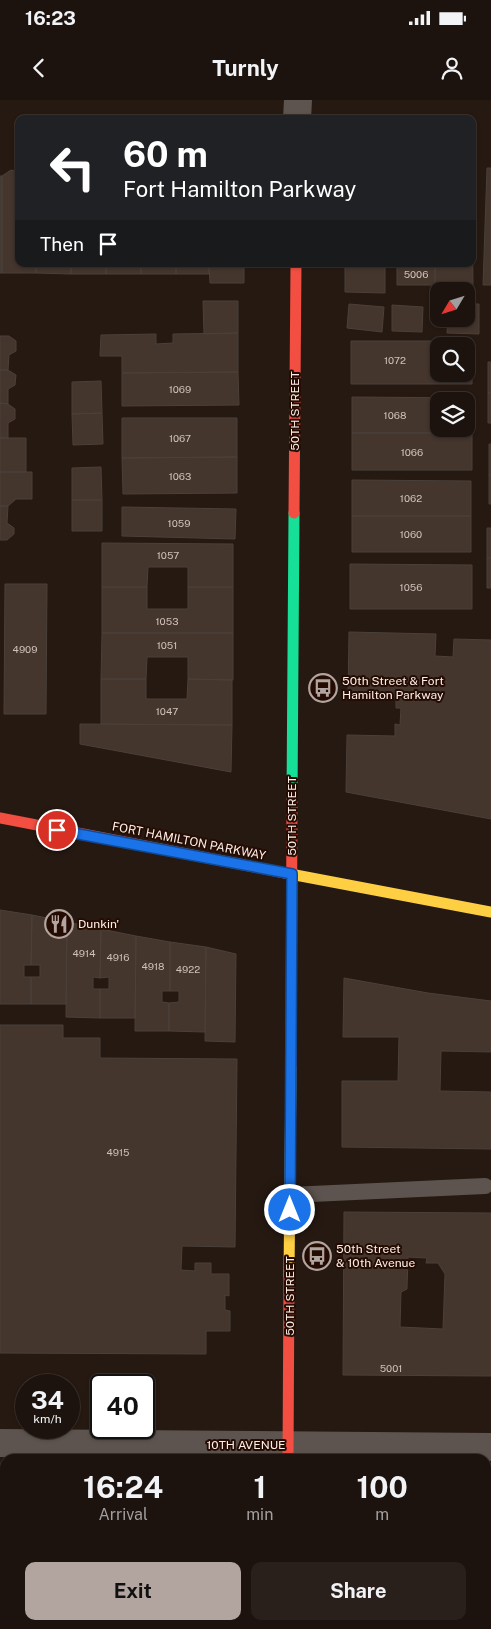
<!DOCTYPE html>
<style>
:root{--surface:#1c130e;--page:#29201c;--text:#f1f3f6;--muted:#a09e9e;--line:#3a322e;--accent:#b2a49e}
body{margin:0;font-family:"Public Sans",sans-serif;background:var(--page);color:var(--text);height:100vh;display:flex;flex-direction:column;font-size:19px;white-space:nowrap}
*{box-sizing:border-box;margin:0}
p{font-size:16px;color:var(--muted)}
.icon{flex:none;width:28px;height:28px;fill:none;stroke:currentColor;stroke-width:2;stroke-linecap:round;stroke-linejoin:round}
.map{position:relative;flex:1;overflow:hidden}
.sheet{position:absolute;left:0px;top:1354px;width:491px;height:176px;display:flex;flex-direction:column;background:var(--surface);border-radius:15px 15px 0 0;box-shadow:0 1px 4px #0004,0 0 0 1px var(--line)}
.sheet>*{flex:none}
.hud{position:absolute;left:15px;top:15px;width:461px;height:152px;border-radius:10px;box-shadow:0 1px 4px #0004,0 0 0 1px var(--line);background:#202124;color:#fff;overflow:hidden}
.needle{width:32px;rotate:232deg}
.buttons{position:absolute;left:430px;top:182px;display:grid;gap:10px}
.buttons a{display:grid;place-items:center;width:45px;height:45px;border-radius:10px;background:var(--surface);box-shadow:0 1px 4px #0004,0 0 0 1px var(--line);font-size:25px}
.speed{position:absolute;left:15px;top:1274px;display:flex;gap:10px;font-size:25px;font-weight:700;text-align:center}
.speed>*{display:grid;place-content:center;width:65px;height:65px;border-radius:50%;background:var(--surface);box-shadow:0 1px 4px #0004,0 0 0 1px var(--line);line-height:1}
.speed small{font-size:12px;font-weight:400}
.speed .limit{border:2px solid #111;border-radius:8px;background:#fff;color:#111}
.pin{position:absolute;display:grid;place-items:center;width:42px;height:42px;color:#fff;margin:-21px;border:2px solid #fff;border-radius:50%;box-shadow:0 1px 5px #0007}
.me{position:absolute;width:55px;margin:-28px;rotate:0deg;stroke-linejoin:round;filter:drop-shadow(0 0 4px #0008)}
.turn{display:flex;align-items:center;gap:18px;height:105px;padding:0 25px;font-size:22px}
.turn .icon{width:65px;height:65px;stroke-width:2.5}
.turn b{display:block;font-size:35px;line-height:42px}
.then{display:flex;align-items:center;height:48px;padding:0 25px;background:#0003;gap:10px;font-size:19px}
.eta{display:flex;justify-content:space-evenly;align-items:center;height:85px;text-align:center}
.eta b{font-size:30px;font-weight:700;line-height:35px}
.cta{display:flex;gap:10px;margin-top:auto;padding:10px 25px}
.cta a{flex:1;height:58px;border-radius:10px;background:var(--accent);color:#111;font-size:20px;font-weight:700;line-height:58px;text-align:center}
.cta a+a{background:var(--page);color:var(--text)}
.status{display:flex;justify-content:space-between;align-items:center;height:35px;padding:0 25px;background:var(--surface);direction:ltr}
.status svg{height:14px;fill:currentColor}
header{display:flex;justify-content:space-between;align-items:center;height:65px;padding:0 25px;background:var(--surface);font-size:22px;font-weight:700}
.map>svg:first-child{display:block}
</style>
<div class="status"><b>16:23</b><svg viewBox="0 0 49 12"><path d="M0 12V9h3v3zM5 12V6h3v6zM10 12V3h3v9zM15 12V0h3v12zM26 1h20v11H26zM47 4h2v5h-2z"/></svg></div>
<header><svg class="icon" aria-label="back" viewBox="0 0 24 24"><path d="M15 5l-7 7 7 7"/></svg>Turnly<svg class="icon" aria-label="person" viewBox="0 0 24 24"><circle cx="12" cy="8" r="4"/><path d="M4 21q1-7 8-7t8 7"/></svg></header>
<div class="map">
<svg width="491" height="1529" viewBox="0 0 491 1529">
<rect width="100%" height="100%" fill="#261912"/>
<!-- building -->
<path fill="#44352d" stroke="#4b403a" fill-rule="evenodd" d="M 487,68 L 491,68 L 491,185 L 483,185 Z
M 11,70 L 19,72 L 19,164 L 36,164 L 36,173 L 2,173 L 2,76 Z
M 0,76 L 2,76 L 2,173 L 0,173 Z
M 472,94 L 473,185 L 435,185 L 435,164 L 472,164 Z
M 36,164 L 71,164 L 71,174 L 36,173 Z
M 71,164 L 106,164 L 106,174 L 71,174 Z
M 106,164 L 141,164 L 141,174 L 106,174 Z
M 141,164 L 176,164 L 176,174 L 141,174 Z
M 176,164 L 209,164 L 209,174 L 176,174 Z
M 209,164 L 244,164 L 244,183 L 210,183 Z
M 345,164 L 385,164 L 385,193 L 345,192 Z
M 397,164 L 435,164 L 435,185 L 397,185 Z
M 203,201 L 238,201 L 238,233 L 204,234 Z
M 349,204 L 384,207 L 382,232 L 347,228 Z
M 466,204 L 479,204 L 479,234 L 447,233 L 448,219 L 466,219 Z
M 392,205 L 423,207 L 422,232 L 392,231 Z
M 238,233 L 238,272 L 122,273 L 122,256 L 100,256 L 101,235 L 156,234 L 156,244 L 173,243 L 173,234 Z
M 0,236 L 9,236 L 16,241 L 16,251 L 9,255 L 8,270 L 0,270 Z
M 351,241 L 473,241 L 472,284 L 351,284 ZM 439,246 L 466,246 L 466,274 L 439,274 Z
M 488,262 L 491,262 L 491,293 L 488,293 Z
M 0,270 L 8,270 L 16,275 L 15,285 L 8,289 L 8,304 L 0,303 Z
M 238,272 L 239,305 L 122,306 L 122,273 Z
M 101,281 L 102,313 L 72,314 L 72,282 Z
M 488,293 L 491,293 L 491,323 L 488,323 Z
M 352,297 L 472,298 L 472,333 L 352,333 ZM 439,301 L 466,301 L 466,329 L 439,329 Z
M 0,303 L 8,304 L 15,309 L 15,319 L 8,323 L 8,338 L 0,338 Z
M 102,313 L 103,344 L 73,345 L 72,314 Z
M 122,318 L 237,318 L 237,357 L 122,358 Z
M 352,333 L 472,333 L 472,370 L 352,370 Z
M 0,338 L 26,338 L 26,372 L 0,372 Z
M 489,344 L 491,344 L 491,375 L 489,375 Z
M 237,357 L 237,393 L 123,394 L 122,358 Z
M 101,367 L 102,400 L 72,400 L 72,368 Z
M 0,372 L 32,372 L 32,399 L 15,399 L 15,400 L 8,406 L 0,406 Z
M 489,375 L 491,375 L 491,404 L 489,404 Z
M 352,380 L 471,381 L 471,416 L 352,416 Z
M 72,400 L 102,400 L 102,431 L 72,431 Z
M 0,406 L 8,406 L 7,423 L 14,428 L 14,434 L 7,440 L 0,440 Z
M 122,407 L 236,409 L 235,439 L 122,436 Z
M 352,416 L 471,416 L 471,452 L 352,452 Z
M 487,428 L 491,428 L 491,458 L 487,458 Z
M 102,443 L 233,444 L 233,487 L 188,487 L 188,467 L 148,467 L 147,487 L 102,487 Z
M 487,458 L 491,458 L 491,488 L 487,488 Z
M 350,464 L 472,465 L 472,509 L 350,509 Z
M 5,484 L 47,484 L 46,614 L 4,614 Z
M 102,487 L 147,487 L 147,509 L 188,509 L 188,487 L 233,487 L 233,533 L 102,533 Z
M 349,532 L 436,534 L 435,556 L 453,557 L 454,539 L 491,540 L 491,719 L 346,692 L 347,635 L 395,636 L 395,624 L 400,625 L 401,608 L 396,608 L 396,598 L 348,597 Z
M 102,533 L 233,533 L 233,580 L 188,579 L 188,557 L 147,557 L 146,579 L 101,579 Z
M 101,579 L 146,579 L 146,599 L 187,599 L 188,579 L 232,580 L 232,625 L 101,624 Z
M 80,624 L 232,625 L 231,672 L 80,644 Z
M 0,810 L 32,815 L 31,865 L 24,865 L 24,877 L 31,877 L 31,904 L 0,904 Z
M 32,815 L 67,822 L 66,904 L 31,904 L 31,877 L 40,877 L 40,865 L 31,865 Z
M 67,822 L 101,829 L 100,878 L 93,877 L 93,889 L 100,889 L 100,918 L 66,917 Z
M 101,829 L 136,836 L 135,918 L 100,918 L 100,889 L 109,889 L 109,877 L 100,878 Z
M 136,836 L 170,842 L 170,891 L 162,891 L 162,902 L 169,903 L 169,931 L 135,931 Z
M 170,842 L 206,847 L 205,932 L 169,931 L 169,903 L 179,902 L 179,891 L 170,891 Z
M 206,847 L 236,854 L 235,942 L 205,941 Z
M 344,878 L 428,893 L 491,901 L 491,952 L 441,951 L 440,991 L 491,992 L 491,1049 L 342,1047 L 342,981 L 398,981 L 399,937 L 343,937 Z
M 0,925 L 63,925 L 63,938 L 100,938 L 100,958 L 237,959 L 235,1147 L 182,1146 L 181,1170 L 195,1171 L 195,1163 L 211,1163 L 211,1174 L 229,1174 L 229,1196 L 225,1195 L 225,1210 L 230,1211 L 230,1231 L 206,1231 L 206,1254 L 0,1253 Z
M 344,1112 L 491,1113 L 491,1276 L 343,1275 ZM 408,1157 L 427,1158 L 426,1163 L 438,1163 L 445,1174 L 443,1229 L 400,1227 L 401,1192 L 407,1189 Z
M 0,1413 L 5,1413 L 5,1525 L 48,1525 L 48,1529 L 0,1529 Z
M 486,1418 L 491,1418 L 491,1451 L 486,1451 Z
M 60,1525 L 92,1525 L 92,1529 L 61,1529 Z
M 111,1525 L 229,1525 L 229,1529 L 111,1529 Z
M 355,1525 L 446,1525 L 446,1529 L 354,1529 Z"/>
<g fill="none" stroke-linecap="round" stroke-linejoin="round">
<!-- lane -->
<path stroke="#5d544f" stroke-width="16" d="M 290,1095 L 485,1086"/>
<!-- street -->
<path stroke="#5d544f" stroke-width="28" d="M 297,19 L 298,0
M 0,1343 L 491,1347
M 287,1529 L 287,1525"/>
<!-- fast -->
<path stroke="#16e098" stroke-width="11" d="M 292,699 L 294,413"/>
<!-- slow -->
<path stroke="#ffcf43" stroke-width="11" d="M 285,773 L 491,812
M 289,1176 L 291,968"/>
<!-- jam -->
<path stroke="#f24e42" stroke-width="11" d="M 294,413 L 296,164
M 0,718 L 285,773
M 291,968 L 292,699
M 288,1359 L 289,1176"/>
</g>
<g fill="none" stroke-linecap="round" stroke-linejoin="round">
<defs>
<path id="route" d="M 57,730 L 292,774 L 290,1110"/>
</defs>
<!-- route casing -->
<use href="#route" stroke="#114b97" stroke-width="12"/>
<!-- route -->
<use href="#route" stroke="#1a73e8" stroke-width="9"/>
</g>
<!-- icons -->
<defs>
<symbol id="bus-ring" viewBox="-11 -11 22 22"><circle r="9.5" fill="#240c03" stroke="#b2a49e" stroke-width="1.5"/><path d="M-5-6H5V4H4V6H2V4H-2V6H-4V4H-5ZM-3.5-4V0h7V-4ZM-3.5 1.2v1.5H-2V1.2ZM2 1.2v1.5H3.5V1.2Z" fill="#b2a49e"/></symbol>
<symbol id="restaurant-ring" viewBox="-11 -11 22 22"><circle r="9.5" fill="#240c03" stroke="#b2a49e" stroke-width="1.5"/><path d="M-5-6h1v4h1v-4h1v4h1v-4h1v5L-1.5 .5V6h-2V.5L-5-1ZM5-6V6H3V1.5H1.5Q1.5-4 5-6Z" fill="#b2a49e"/></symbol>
</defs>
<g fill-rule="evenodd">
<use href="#bus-ring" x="307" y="572" width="32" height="32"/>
<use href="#restaurant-ring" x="43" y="808" width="32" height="32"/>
<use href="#bus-ring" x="301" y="1140" width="32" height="32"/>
</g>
<g text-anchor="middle" stroke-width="4" stroke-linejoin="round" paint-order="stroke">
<!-- number labels -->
<g font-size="10" fill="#d0c0ba">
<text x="416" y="178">5006</text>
<text x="395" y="264">1072</text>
<text x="180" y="293">1069</text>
<text x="395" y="319">1068</text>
<text x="180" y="342">1067</text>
<text x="412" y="356">1066</text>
<text x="180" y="380">1063</text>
<text x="411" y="402">1062</text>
<text x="179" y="427">1059</text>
<text x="411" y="438">1060</text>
<text x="168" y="459">1057</text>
<text x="411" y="491">1056</text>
<text x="167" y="525">1053</text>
<text x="167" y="549">1051</text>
<text x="25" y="553">4909</text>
<text x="167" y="615">1047</text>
<text x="84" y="857">4914</text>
<text x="118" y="861">4916</text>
<text x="153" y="870">4918</text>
<text x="188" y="873">4922</text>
<text x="118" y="1056">4915</text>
<text x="391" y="1272">5001</text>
</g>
<!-- street labels -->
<g font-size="12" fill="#feefe9" stroke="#240c03">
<text transform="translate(295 311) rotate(-90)" y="4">50TH STREET</text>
<text transform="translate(292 716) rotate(-90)" y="4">50TH STREET</text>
<text transform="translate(189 741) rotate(11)" y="4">FORT HAMILTON PARKWAY</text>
<text transform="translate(290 1196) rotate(-90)" y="4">50TH STREET</text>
<text x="246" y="1349">10TH AVENUE</text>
</g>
<!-- poi labels -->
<g font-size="12" fill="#feefe9" stroke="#240c03" text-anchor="start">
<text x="342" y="585">50th Street &amp; Fort<tspan x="342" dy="14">Hamilton Parkway</tspan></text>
<text x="78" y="828">Dunkin'</text>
<text x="336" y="1153">50th Street<tspan x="336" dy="14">&amp; 10th Avenue</tspan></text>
</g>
</g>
</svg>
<div class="buttons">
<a><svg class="needle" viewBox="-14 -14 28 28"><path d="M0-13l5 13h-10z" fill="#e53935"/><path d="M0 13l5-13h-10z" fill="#a09e9e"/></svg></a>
<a><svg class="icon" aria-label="search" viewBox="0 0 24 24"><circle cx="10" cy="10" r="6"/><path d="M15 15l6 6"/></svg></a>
<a><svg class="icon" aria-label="layers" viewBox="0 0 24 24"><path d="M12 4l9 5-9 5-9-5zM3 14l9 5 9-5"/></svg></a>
</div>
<div class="speed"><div>34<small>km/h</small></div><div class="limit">40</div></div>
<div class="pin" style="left:57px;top:730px;background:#d93025"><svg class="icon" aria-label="arrive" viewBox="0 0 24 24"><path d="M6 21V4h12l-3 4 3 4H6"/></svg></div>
<svg class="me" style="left:290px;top:1110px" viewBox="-20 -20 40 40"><circle r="17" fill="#1a73e8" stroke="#fff" stroke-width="3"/><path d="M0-11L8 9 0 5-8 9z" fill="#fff"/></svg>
<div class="hud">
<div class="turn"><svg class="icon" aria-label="left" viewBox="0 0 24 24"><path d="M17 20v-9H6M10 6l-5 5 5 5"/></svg><div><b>60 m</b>Fort Hamilton Parkway</div></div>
<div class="then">Then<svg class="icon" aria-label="arrive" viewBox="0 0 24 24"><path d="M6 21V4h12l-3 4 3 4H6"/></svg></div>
</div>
<section class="sheet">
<div class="eta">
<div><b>16:24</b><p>Arrival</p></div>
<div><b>1</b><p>min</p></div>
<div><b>100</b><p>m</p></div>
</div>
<div class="cta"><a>Exit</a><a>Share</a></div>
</section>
</div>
